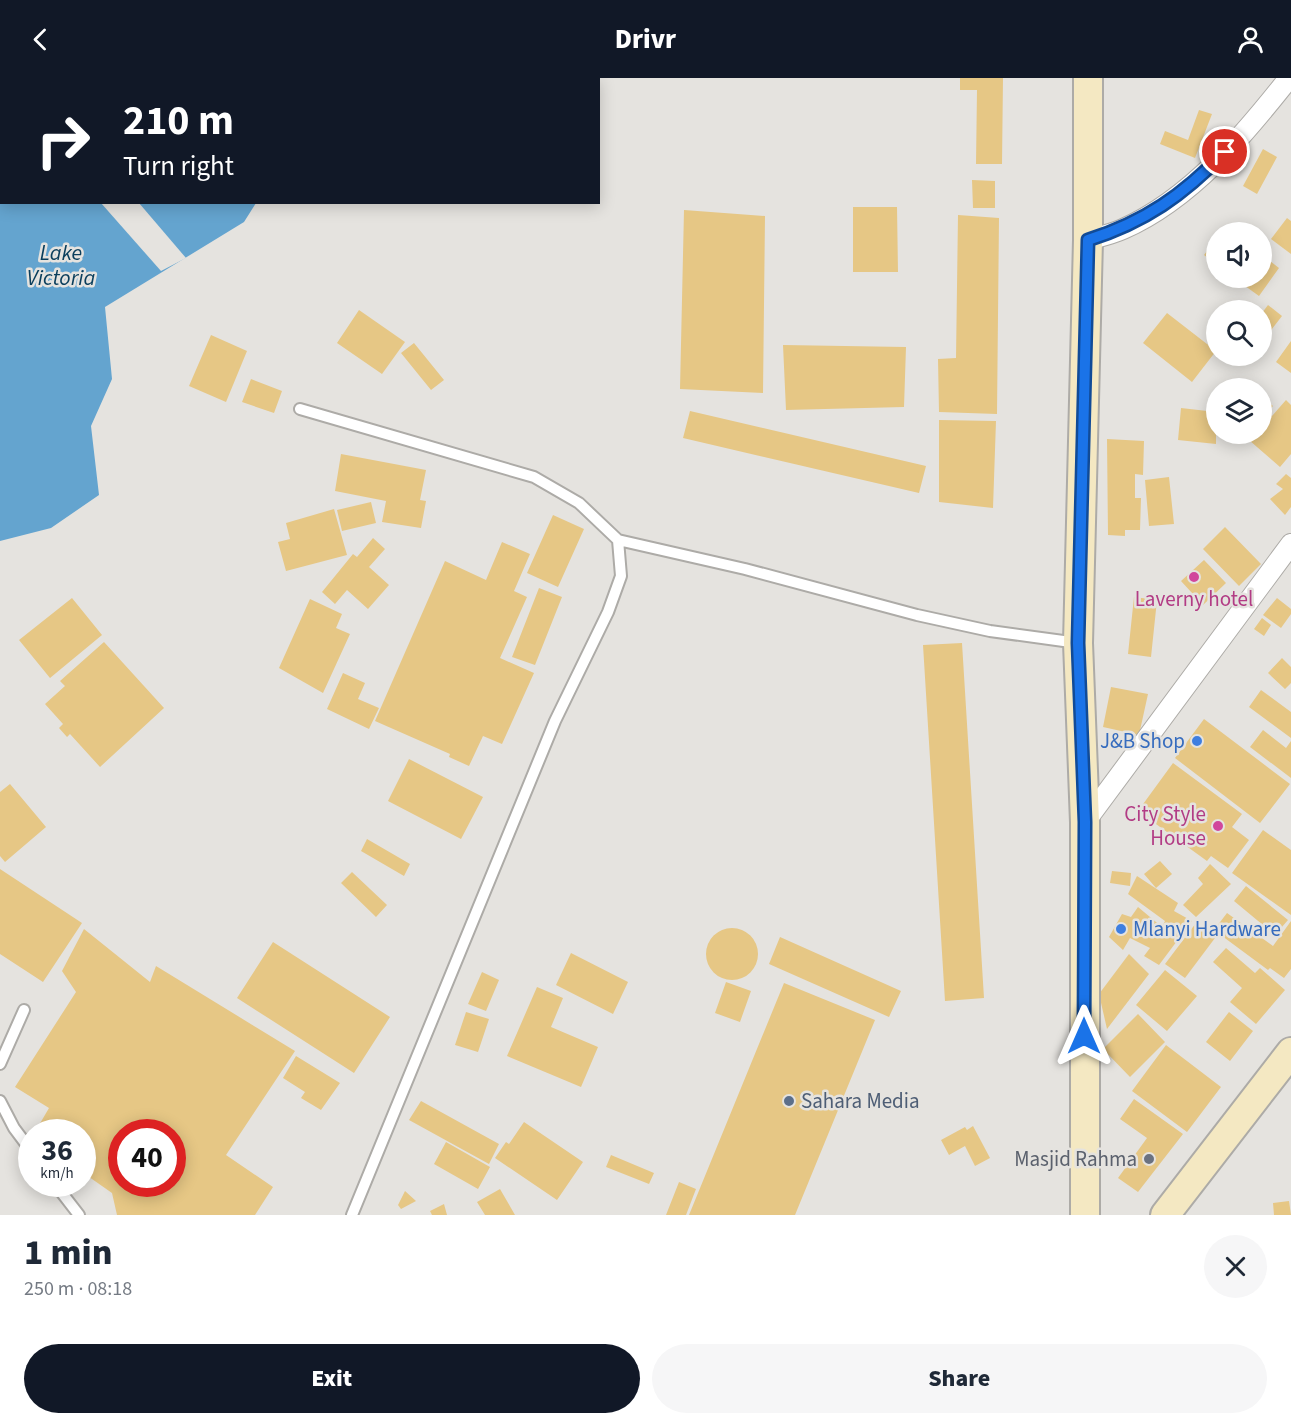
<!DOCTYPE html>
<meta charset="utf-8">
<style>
:root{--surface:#fff;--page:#f6f6f7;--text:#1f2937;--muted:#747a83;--accent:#111827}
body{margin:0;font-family:"Source Sans 3",sans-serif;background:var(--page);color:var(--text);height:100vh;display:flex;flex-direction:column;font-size:22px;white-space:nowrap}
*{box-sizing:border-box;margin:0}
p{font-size:20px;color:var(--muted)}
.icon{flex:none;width:33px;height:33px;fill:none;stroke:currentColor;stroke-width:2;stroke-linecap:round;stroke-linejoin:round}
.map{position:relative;height:1137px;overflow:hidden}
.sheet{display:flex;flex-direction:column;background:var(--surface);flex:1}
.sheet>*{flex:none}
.guide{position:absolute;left:0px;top:0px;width:600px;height:126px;box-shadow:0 3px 15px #0003;background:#111827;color:#fff;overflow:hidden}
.fabs{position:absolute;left:1206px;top:144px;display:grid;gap:12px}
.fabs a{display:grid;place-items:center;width:66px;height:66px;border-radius:50%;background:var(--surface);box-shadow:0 3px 15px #0003;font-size:30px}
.speed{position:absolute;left:18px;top:1041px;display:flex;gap:12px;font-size:30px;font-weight:700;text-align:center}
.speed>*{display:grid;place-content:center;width:78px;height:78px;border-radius:50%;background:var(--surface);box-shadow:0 3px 15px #0003;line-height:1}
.speed small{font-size:15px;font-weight:400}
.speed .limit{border:9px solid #d22;background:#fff;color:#111}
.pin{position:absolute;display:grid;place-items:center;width:51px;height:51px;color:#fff;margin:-26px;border:3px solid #fff;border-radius:50%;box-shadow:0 2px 6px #0007}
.me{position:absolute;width:66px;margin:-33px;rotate:0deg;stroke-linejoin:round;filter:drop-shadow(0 0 4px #0008)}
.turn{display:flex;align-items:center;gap:21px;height:126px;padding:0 24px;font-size:27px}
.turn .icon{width:78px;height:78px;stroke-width:2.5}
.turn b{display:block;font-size:42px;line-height:51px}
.round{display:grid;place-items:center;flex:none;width:63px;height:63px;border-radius:32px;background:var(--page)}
.overview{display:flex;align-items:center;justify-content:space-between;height:102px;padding:0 24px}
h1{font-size:36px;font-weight:800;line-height:45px}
.button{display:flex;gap:12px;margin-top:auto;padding:12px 24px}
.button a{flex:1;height:69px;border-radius:36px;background:var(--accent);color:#fff;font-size:24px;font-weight:800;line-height:69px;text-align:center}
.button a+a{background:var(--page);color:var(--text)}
header{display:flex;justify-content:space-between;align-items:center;height:78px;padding:0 24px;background:var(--accent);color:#fff;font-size:27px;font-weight:800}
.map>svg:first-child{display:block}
</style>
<header><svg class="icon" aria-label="back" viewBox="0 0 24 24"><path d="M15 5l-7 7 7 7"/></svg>Drivr<svg class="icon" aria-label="person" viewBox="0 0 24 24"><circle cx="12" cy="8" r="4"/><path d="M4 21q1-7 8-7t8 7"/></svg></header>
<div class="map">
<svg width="1291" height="1137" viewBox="0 0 1291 1137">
<rect width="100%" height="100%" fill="#e5e3df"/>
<!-- water -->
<path fill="#64a4cf" d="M 0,0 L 248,1 L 2,2 L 2,124 L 256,125 L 244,144 L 105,229 L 112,301 L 91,348 L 99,417 L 51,450 L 0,463 Z"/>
<!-- pier -->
<path fill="#e5e3df" d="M 101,125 L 139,125 L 186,180 L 161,193 Z"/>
<!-- building -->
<path fill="#e6c785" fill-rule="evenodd" d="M 960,0 L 1003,0 L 1002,86 L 976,86 L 977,12 L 960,12 Z
M 1199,32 L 1212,36 L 1195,80 L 1160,66 L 1165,53 L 1188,62 Z
M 1263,71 L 1277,79 L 1257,116 L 1243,108 Z
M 972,102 L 995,103 L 995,130 L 973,130 Z
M 853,129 L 897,129 L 898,194 L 853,194 Z
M 684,132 L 765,138 L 763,315 L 680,311 Z
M 958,137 L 999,140 L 997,336 L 939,334 L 938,281 L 956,280 Z
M 1287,140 L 1291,143 L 1291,176 L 1271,161 Z
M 1216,161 L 1216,186 L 1204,177 Z
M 1262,177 L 1279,190 L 1259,218 L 1234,200 L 1262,200 Z
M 1268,227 L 1282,238 L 1262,264 L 1262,235 Z
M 359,232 L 405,264 L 382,296 L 337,265 Z
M 1167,235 L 1216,273 L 1192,304 L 1143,265 Z
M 211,257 L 247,273 L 226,324 L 189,308 Z
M 1291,263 L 1291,295 L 1276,284 Z
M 414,265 L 444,302 L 431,312 L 401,275 Z
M 783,267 L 906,269 L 904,329 L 786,332 Z
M 251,301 L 282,313 L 274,335 L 242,324 Z
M 1262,319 L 1273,328 L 1267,334 L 1272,338 L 1286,322 L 1291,327 L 1291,376 L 1280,389 L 1242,356 L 1262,356 Z
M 1181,330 L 1216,334 L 1216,366 L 1178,362 Z
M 690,333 L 926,388 L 919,415 L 683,360 Z
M 939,342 L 996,343 L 993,430 L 939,424 Z
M 1107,361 L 1144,363 L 1143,397 L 1135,396 L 1135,420 L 1141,420 L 1140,452 L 1125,452 L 1125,458 L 1108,457 Z
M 341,376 L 426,392 L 420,422 L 426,423 L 421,450 L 382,444 L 386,423 L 335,413 Z
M 1286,396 L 1291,400 L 1291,429 L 1285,437 L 1270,421 L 1283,411 L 1276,406 Z
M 1169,399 L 1174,446 L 1149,448 L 1145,402 Z
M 371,424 L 376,445 L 342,453 L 337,432 Z
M 334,431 L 347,477 L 286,493 L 278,464 L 290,461 L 286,445 Z
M 553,437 L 584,451 L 558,509 L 527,495 Z
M 1225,449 L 1261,486 L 1239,508 L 1203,471 Z
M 373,460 L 385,471 L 369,489 L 389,507 L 368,531 L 347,512 L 335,526 L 322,514 L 353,476 L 357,479 Z
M 502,464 L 530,476 L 514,513 L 527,519 L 500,580 L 534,595 L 502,666 L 483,658 L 469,688 L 449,679 L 450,676 L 375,643 L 445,483 L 486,502 Z
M 1204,482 L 1226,505 L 1203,527 L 1181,503 Z
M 539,510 L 562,519 L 535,587 L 512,579 Z
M 1134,519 L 1157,522 L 1151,579 L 1128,576 Z
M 72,520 L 102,557 L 50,600 L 19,562 Z
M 1277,520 L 1291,531 L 1291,536 L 1281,550 L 1263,537 Z
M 310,521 L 342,536 L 336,550 L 350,556 L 323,615 L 279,590 Z
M 1262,540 L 1271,547 L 1264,558 L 1254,551 Z
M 104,564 L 164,630 L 100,689 L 70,656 L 67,659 L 59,650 L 63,646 L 45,626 L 65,608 L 60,603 Z
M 962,565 L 984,920 L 945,923 L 923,567 Z
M 1282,580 L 1291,589 L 1291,605 L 1285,611 L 1268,595 Z
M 343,595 L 365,605 L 358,621 L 379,630 L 369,651 L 327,631 Z
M 1111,609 L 1148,616 L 1139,657 L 1103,649 Z
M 1261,612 L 1291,634 L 1291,660 L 1249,629 Z
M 1204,641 L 1290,706 L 1260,745 L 1175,680 Z
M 1263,652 L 1286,670 L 1291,663 L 1291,700 L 1250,669 Z
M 409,681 L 483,719 L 461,761 L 388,723 Z
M 1173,685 L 1242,736 L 1232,749 L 1249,762 L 1228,790 L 1211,778 L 1207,783 L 1138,733 Z
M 10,706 L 46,749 L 5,784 L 0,778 L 0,714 Z
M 1263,752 L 1291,772 L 1291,837 L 1232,795 Z
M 367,761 L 410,786 L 404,798 L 361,773 Z
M 1160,783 L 1172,796 L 1156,810 L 1144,796 Z
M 1210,786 L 1231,806 L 1196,839 L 1183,827 L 1203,806 L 1198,800 Z
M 0,791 L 82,845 L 43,904 L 0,876 Z
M 1112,793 L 1131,795 L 1130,808 L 1110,805 Z
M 352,794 L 387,827 L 376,839 L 341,805 Z
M 1137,798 L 1178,825 L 1174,833 L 1192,843 L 1159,887 L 1144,878 L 1150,870 L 1130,860 L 1123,872 L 1109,859 L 1122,836 L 1131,839 L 1138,829 L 1162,849 L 1165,843 L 1128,816 Z
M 1246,808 L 1288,842 L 1275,857 L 1234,823 Z
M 1227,835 L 1273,868 L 1291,843 L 1291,891 L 1284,900 L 1270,890 L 1268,892 L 1214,852 Z
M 1196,845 L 1215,860 L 1185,900 L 1165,886 Z
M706 876a26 26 0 1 1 52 0a26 26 0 1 1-52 0Z
M 84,851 L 150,904 L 156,888 L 295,973 L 226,1077 L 273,1109 L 255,1137 L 117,1137 L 112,1115 L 82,1094 L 82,1054 L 35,1054 L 49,1030 L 15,1009 L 76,914 L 62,893 ZM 122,1054 L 172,1054 L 172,1106 L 122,1106 Z
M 780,859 L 901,913 L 889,939 L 769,886 Z
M 273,864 L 390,939 L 354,995 L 237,920 Z
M 1226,870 L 1255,895 L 1260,890 L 1285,912 L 1256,946 L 1230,924 L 1242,910 L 1213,884 Z
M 571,875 L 628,904 L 613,936 L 556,907 Z
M 1129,876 L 1149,896 L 1107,951 L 1099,916 Z
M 1165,892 L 1197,918 L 1167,953 L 1136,927 Z
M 482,894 L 499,902 L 486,933 L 468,926 Z
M 726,904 L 751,913 L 740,944 L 715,935 Z
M 784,905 L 875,942 L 795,1137 L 689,1137 Z
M 537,909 L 563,920 L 551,949 L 598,969 L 581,1009 L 507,978 Z
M 466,934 L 489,941 L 478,974 L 455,967 Z
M 1229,934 L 1253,953 L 1230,983 L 1206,964 Z
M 1138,936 L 1165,964 L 1130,999 L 1103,971 Z
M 1166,967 L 1221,1009 L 1187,1054 L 1132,1013 Z
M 296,978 L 340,1005 L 321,1032 L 301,1020 L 305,1014 L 283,1000 Z
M 1134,1021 L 1183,1056 L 1138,1114 L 1118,1100 L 1147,1060 L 1120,1041 Z
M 421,1023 L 499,1066 L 489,1086 L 409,1042 Z
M 524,1044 L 583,1084 L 557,1122 L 495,1080 L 506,1064 L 509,1066 Z
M 973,1048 L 990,1080 L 975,1088 L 965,1068 L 949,1077 L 941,1062 L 965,1049 L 967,1052 Z
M 446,1064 L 490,1089 L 478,1111 L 434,1086 Z
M 611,1077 L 654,1095 L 649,1106 L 606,1089 Z
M 679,1104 L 696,1111 L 686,1137 L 666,1137 Z
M 500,1111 L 515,1137 L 485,1137 L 477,1124 Z
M 405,1113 L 416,1123 L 401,1131 L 398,1127 Z
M 1289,1123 L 1291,1137 L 1274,1137 L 1273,1125 Z
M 444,1126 L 447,1137 L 432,1137 L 430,1133 Z"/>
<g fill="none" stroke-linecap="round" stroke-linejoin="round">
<defs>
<path id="lane" d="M 300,331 L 534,399 L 579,425 L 618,462 L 621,498 L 608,534 L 555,643 L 352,1137
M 618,462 L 745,491 L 917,537 L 990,553 L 1078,565
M 0,986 L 24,932
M 0,1023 L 14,1050 L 32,1074
M 55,1106 L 79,1137"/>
<path id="street" d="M 1088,162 C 1099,159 1112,156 1123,151 C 1191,121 1244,57 1289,0
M 1085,744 L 1291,466"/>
<path id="secondary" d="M 1085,1137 L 1085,744 L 1078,565 L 1088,162 L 1088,0
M 1165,1137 L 1291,974"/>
</defs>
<!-- lane casing -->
<use href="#lane" stroke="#adaba7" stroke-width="14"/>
<!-- street casing -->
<use href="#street" stroke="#adaba7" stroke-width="22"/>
<!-- secondary casing -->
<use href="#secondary" stroke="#adaba7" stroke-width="32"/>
<!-- lane -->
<use href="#lane" stroke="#fff" stroke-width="10"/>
<!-- street -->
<use href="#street" stroke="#fff" stroke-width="20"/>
<!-- secondary -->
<use href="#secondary" stroke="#f4e8c2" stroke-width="28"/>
</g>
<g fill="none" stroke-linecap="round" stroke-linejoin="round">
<defs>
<path id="route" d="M 1084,958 L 1085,744 L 1078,565 L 1088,162 C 1145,144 1183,117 1225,74"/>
</defs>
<!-- route casing -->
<use href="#route" stroke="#114b97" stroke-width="15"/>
<!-- route -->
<use href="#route" stroke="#1a73e8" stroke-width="10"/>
</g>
<!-- markers -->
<g fill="#d1479c" stroke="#e5e3df" stroke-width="2">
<circle cx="1194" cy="499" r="6"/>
<circle cx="1218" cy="748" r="6"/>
</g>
<g fill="#3f7fe0" stroke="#e5e3df" stroke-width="2">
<circle cx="1197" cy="663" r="6"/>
<circle cx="1121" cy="851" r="6"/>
</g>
<circle fill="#5c6f8a" stroke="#e5e3df" stroke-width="2" cx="789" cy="1023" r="6"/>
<circle fill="#6b7280" stroke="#e5e3df" stroke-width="2" cx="1149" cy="1081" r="6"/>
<g text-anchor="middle" stroke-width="5" stroke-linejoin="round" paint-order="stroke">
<!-- hotel labels -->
<g font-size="21" fill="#b23c85" stroke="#e5e3df">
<text x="1194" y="528">Laverny hotel</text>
<text x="1206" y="743" text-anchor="end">City Style<tspan x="1206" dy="24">House</tspan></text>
</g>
<!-- shop labels -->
<g font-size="21" fill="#366cbe" stroke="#e5e3df" text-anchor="end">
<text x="1185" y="670">J&amp;B Shop</text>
<text x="1133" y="858" text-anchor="start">Mlanyi Hardware</text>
</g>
<!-- service labels -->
<g font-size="21" fill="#4e5e75" stroke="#e5e3df" text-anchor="start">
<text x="801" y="1030">Sahara Media</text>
</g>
<!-- worship labels -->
<g font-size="21" fill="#5b616d" stroke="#e5e3df" text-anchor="end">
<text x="1137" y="1088">Masjid Rahma</text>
</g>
<!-- water labels -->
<g font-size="22" font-style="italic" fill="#0a3e5c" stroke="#e5e3df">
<text x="61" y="182">Lake<tspan x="61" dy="25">Victoria</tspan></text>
</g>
</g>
</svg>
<div class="fabs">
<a><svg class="icon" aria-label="sound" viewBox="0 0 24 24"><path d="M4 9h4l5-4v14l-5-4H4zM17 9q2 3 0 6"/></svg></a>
<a><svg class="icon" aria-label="search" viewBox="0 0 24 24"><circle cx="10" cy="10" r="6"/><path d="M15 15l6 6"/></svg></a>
<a><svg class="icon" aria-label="layers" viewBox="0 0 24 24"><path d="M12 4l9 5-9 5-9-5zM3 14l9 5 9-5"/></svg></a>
</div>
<div class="speed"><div>36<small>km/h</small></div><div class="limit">40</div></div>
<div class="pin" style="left:1225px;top:74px;background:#d93025"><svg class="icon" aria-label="arrive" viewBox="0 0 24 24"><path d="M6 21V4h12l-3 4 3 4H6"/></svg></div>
<svg class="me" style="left:1084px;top:958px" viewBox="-20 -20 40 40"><path d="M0-17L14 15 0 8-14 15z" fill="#1a73e8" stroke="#fff" stroke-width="4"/></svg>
<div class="guide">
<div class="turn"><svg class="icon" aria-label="right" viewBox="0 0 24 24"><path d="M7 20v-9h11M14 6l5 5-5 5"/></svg><div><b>210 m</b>Turn right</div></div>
</div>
</div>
<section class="sheet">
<div class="overview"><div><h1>1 min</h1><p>250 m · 08:18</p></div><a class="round"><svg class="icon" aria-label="close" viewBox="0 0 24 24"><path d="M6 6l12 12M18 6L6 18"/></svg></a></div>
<div class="button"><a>Exit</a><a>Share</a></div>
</section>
